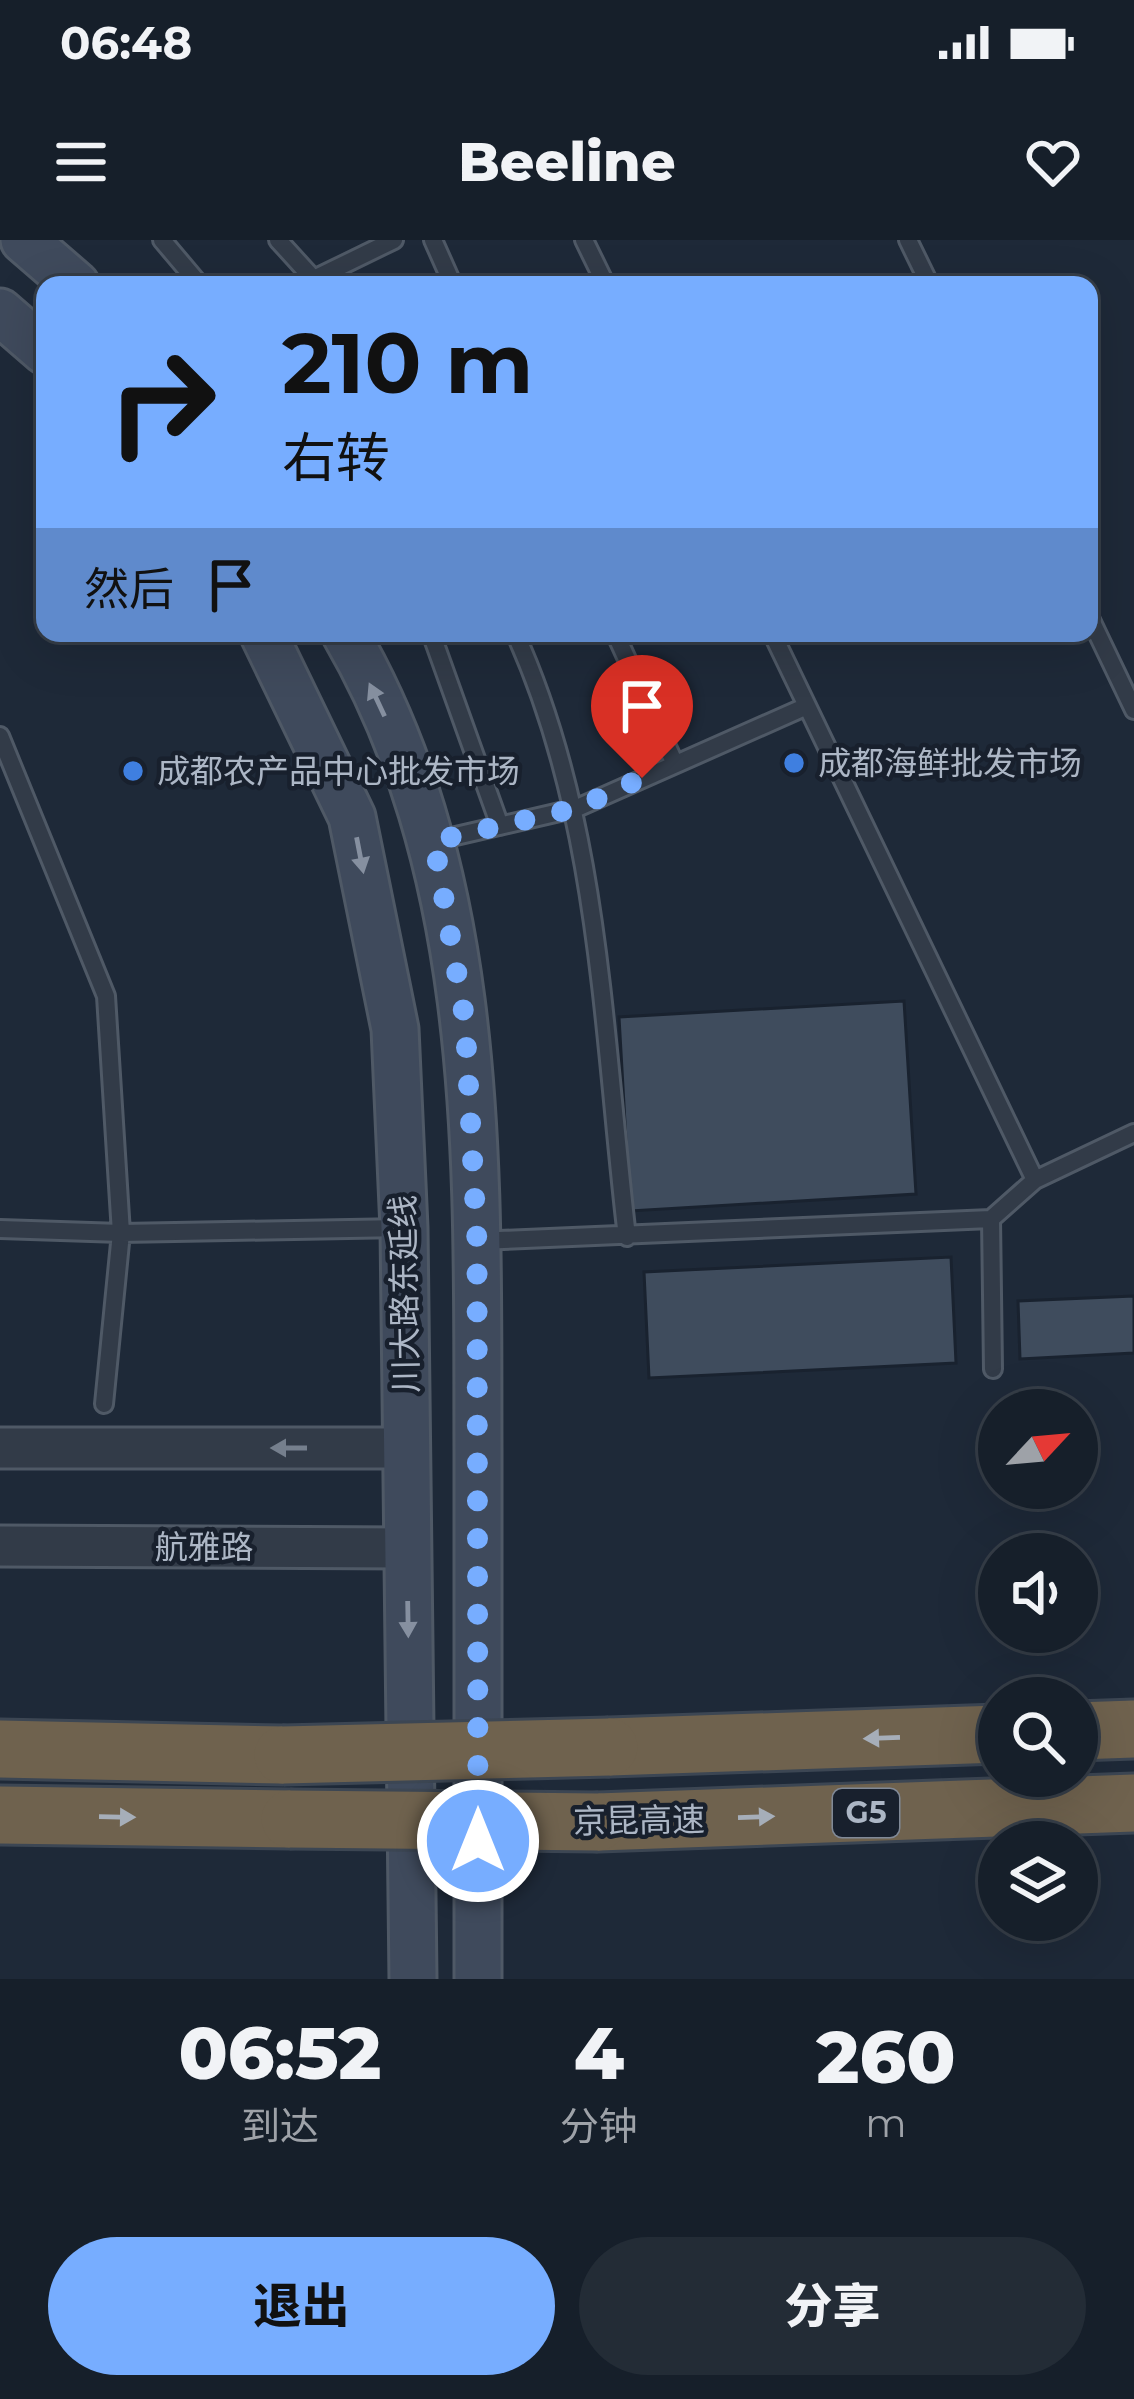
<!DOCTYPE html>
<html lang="zh">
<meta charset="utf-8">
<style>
:root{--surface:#161f2a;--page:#232c36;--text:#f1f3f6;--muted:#9ea2a8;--line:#353d47;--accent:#77adff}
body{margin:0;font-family:Montserrat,"Noto Sans SC",sans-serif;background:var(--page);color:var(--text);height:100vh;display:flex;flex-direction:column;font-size:45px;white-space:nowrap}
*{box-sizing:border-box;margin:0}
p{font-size:39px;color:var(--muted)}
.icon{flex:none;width:66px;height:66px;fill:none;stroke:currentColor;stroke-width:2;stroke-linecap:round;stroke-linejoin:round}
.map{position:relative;height:1739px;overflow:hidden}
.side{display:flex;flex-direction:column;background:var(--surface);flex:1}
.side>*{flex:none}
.banner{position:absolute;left:36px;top:36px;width:1062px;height:366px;border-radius:24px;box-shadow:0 12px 48px #0002,0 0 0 3px var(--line);background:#77adff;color:#111;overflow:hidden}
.needle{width:78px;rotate:64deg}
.tools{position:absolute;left:978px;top:1149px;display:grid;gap:24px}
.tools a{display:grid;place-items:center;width:120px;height:120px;border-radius:50%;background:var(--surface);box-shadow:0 12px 48px #0002,0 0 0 3px var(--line);font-size:60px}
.pin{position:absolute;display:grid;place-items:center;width:102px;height:102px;color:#fff;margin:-123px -51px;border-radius:50% 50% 50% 0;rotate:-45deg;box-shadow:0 0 12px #0007}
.pin .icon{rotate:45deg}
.me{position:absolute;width:132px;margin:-66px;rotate:0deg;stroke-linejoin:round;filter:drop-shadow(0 0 9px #0008)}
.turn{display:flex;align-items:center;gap:42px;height:252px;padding:0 48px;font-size:54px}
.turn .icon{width:156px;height:156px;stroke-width:2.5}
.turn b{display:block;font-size:84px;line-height:102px}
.then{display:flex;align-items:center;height:114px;padding:0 48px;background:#0003;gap:24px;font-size:45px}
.eta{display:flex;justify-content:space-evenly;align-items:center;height:204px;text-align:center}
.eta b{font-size:72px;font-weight:800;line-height:84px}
.button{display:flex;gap:24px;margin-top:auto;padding:24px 48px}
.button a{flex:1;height:138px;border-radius:72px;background:var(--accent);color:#111;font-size:48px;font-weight:800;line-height:138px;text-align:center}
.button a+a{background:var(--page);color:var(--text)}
.status{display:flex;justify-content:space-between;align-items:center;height:84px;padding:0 60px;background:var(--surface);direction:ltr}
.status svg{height:33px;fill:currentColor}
header{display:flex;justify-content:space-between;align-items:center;height:156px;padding:0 48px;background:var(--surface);font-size:54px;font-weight:800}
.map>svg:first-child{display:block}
</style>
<div class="status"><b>06:48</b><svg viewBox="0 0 49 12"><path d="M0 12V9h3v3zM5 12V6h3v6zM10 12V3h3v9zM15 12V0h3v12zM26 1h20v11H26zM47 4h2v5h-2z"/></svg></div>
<header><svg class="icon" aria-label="menu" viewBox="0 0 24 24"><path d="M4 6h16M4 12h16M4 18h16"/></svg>Beeline<svg class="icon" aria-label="heart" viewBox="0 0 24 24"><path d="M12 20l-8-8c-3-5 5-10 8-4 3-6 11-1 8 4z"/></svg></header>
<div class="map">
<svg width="1134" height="1739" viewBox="0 0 1134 1739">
<rect width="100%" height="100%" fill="#1e2938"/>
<!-- building -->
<path fill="#3f4c5d" stroke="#19222f" stroke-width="3" d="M 904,761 L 916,954 L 630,971 L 619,777 Z
M 951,1017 L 956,1123 L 649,1138 L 644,1032 Z
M 1134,1056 L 1134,1113 L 1020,1119 L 1018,1061 Z"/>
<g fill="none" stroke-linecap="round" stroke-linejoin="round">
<defs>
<path id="service" d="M 162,0 L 200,45
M 278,0 L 318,44
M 433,0 L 453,45
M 584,0 L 606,45
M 908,0 L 930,45
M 314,39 L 394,0
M 1089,376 L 1134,470
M 431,393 L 500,586
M 515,393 C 600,580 603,795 627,997
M 615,393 L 675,524
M 772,393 L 1035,940 L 1134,893
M 0,496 L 106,756 L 121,993 L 104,1164
M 434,601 L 577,568 L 807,466
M 991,979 L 993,1129
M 0,989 L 121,993 L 403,988
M 478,1001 L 991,979 L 1035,940"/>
<path id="tertiary" d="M 0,1208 L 406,1208
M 0,1306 L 407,1308"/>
<path id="secondary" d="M 24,0 L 76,45
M 0,72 L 45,111
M 263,393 L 352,577 L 395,789 L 404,988 L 413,1739
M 345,393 C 488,639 477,935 478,1210 C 478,1386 478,1563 478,1739"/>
<path id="motorway" d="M 1077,1491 L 1134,1489
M 609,1507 L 999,1494
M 0,1509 L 283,1515
M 0,1575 L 290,1579
M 598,1582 L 1134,1563"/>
</defs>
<!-- service casing -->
<use href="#service" stroke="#4f5966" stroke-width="22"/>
<!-- tertiary casing -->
<use href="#tertiary" stroke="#4f5966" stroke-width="45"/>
<!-- secondary casing -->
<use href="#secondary" stroke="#4f5966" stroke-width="51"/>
<!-- motorway casing -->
<use href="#motorway" stroke="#3c4653" stroke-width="63"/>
<!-- service -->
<use href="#service" stroke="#323b48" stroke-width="16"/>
<!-- tertiary -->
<use href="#tertiary" stroke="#323b48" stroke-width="39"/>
<!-- secondary -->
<use href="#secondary" stroke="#3f4a5c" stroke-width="45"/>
<!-- motorway -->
<use href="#motorway" stroke="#6f624e" stroke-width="57"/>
<defs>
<path id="motorway-bridge" d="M 283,1515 L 609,1507
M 290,1579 L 598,1582"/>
</defs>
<!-- motorway-bridge casing -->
<use href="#motorway-bridge" stroke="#3c4653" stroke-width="63" stroke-linecap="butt"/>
<!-- motorway-bridge -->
<use href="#motorway-bridge" stroke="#6f624e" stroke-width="57"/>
</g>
<!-- one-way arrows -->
<defs><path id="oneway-solid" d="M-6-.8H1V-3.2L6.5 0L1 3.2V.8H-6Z" transform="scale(3)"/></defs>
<g fill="#8690a0">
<use href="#oneway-solid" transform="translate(377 460) rotate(-115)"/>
<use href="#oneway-solid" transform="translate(360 615) rotate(79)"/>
<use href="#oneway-solid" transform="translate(408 1379) rotate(89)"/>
</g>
<use fill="#757f8d" href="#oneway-solid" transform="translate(289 1208) rotate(180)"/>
<g fill="#a6aeb9">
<use href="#oneway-solid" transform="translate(882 1498) rotate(178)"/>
<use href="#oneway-solid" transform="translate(117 1577) rotate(1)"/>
<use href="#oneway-solid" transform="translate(756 1577) rotate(-2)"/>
</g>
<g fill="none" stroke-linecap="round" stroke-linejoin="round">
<!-- route -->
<path stroke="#77adff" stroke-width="21" stroke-dasharray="0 37.8" d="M 478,1601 L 477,1001 L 465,780 L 434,601 L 577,568 L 642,538"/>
</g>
<!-- markers -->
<g fill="#3f7fe0" stroke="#18202d" stroke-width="4.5">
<circle cx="794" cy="523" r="12"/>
<circle cx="133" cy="531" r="12"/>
</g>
<g text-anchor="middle" stroke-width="9" stroke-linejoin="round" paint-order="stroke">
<!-- shield labels -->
<rect fill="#18202d" stroke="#808997" stroke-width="3" x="833" y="1549" width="66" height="48" rx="9"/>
<g font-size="30" font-weight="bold" fill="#acb6c5">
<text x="866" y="1583">G5</text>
</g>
<!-- poi labels -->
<g font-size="33" fill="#acb6c5" stroke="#18202d" text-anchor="start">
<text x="818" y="535">成都海鲜批发市场</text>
<text x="157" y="543">成都农产品中心批发市场</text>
</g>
<!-- street labels -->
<g font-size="33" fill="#acb6c5" stroke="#18202d">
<text transform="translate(404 1054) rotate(-91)" y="12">川大路东延线</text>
<text x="204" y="1319">航雅路</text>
<text transform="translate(639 1580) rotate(-1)" y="12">京昆高速</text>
</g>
</g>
</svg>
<div class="tools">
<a><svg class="needle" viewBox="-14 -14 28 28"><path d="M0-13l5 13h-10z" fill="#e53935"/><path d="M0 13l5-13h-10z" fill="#9ea2a8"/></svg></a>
<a><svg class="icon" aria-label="sound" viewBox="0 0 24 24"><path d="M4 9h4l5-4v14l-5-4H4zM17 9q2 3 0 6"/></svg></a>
<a><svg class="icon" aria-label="search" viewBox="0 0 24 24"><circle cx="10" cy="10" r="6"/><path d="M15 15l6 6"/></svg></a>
<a><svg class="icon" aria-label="layers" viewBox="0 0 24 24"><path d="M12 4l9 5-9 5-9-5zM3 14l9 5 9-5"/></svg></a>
</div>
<div class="pin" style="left:642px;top:538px;background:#d93025"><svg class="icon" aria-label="arrive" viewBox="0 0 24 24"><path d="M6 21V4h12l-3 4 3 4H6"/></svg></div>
<svg class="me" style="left:478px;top:1601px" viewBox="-20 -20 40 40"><circle r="17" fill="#77adff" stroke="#fff" stroke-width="3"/><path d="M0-11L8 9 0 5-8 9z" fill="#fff"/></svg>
<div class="banner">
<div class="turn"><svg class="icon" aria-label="right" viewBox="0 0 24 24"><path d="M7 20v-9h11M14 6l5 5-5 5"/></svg><div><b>210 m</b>右转</div></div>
<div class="then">然后<svg class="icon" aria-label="arrive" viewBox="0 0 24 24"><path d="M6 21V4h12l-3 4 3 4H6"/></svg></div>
</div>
</div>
<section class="side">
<div class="eta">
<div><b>06:52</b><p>到达</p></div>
<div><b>4</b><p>分钟</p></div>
<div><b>260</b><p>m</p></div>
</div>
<div class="button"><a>退出</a><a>分享</a></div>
</section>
